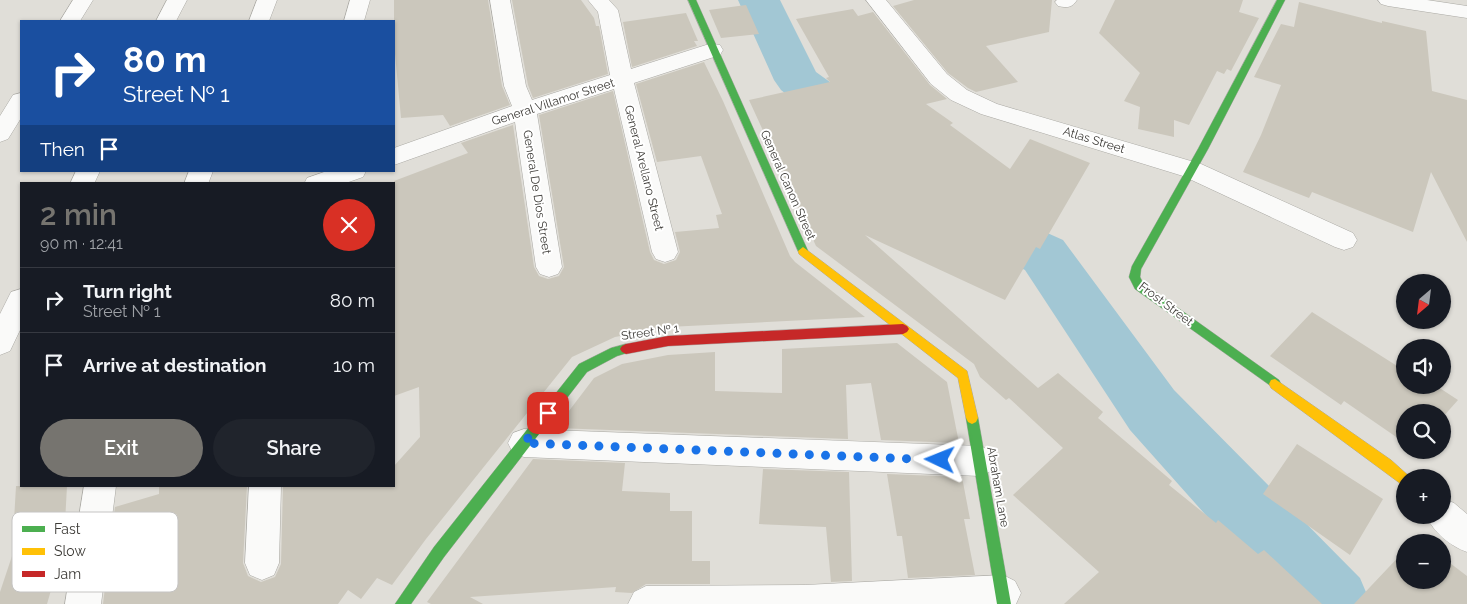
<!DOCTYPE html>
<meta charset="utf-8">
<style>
:root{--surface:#171b24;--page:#20242c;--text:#f1f3f6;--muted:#9ea1a6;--line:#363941;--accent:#76746f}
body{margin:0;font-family:Raleway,sans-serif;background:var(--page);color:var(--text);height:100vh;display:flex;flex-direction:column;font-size:19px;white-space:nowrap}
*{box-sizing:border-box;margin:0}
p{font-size:16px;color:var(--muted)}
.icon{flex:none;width:28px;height:28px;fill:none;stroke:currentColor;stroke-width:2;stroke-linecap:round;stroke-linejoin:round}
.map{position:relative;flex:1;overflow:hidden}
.drawer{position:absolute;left:20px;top:182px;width:375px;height:305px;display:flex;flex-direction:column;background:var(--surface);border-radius:0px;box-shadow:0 1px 4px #0004}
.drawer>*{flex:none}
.hud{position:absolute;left:20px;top:20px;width:375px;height:152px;border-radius:0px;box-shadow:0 1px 4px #0004;background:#1a4fa0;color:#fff;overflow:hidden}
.needle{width:32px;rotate:208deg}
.tools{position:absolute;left:1396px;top:274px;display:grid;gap:10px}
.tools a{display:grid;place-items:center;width:55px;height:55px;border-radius:50%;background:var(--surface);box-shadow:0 1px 4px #0004;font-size:25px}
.pin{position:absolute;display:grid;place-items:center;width:42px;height:42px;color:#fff;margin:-21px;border-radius:10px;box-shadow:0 2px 8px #0006}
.me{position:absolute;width:55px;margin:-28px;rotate:272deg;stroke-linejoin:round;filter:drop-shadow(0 0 4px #0008)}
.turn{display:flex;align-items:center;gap:18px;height:105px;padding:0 20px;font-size:22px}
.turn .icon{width:65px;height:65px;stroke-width:2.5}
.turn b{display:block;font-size:35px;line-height:42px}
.then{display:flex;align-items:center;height:48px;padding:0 20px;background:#0003;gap:10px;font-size:19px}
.round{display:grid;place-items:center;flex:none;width:52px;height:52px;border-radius:26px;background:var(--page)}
.summary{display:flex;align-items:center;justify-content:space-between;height:85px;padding:0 20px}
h1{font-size:30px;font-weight:600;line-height:38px;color:var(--accent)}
.cta{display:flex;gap:10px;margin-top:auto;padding:10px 20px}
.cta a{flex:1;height:58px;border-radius:30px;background:var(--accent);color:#fff;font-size:20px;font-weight:600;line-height:58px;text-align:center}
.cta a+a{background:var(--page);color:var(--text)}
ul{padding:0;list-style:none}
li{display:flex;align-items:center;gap:15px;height:65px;padding:0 20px;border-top:1px solid var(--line)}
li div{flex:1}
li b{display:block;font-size:19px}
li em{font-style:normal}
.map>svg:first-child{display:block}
</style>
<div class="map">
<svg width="1467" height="604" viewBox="0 0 1467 604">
<rect width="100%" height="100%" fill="#e0ded8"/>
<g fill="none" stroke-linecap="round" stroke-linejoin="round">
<!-- river -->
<path fill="#a2c7d4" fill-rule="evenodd" d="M 738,0 L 780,0 L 816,72 L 887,123 L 894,135 L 887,147 L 870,151 L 853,147 L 781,90 L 774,80 Z
M 965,192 L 984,197 L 1016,219 L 1063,240 L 1174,390 L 1360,578 L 1371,604 L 1285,604 L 1130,430 L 1025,270 L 978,247 L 946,225 L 939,211 L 946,197 Z"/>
</g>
<!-- building -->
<path fill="#cbc7bc" d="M 394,0 L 488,0 L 502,86 L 510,105 L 450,126 L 443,115 L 401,118 L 394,43 Z
M 512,0 L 581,0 L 594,18 L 596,26 L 599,26 L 608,74 L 533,98 L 528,85 Z
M 914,0 L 1052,0 L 1049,32 L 986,46 L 1018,82 L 976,92 L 968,88 L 948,73 L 893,6 Z
M 1115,0 L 1243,0 L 1239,12 L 1259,18 L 1231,71 L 1227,69 L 1224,74 L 1217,71 L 1189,125 L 1174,120 L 1174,137 L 1138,129 L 1140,107 L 1124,101 L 1140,73 L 1099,33 Z
M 1299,2 L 1382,23 L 1382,21 L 1426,31 L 1432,91 L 1467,100 L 1467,242 L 1431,172 L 1413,232 L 1312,192 L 1309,198 L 1243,172 L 1261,135 L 1281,85 L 1254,77 L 1281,24 L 1294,27 Z
M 746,5 L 759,34 L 721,38 L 709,10 Z
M 853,9 L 858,16 L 873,12 L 930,85 L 947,99 L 926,104 L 953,123 L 950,125 L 1010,169 L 1030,139 L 1090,163 L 1040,249 L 1036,247 L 1005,300 L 865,235 L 1038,388 L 1058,373 L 1103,412 L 1098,418 L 1172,481 L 1169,485 L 1216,523 L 1218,520 L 1258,554 L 1264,550 L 1322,604 L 1064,604 L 1099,572 L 1013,495 L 1063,448 L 1009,398 L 1006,400 L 980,377 L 974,364 L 816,246 L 749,100 L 830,82 L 826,78 L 829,77 L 796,19 Z
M 686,13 L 698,41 L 694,41 L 697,46 L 632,67 L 623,22 Z
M 704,62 L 723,101 L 790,256 L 795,262 L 865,317 L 668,327 L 615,337 L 572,357 L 426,539 L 392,585 L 377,578 L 361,599 L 348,590 L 338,604 L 103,604 L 115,507 L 159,494 L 159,486 L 247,486 L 243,563 L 248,576 L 261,582 L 275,577 L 281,564 L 283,486 L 394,486 L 394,466 L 420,437 L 419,387 L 394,396 L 394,181 L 468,153 L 461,143 L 513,125 L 534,267 L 539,276 L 548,279 L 559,276 L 564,267 L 539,115 L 613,91 L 650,252 L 654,260 L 664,264 L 676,260 L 680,252 L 675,232 L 719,228 L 716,215 L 722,214 L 701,156 L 657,162 L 636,84 Z
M 1312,312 L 1405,371 L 1405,385 L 1435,385 L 1458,400 L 1442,418 L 1442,412 L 1405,412 L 1405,443 L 1344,401 L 1341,405 L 1270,356 Z
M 897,343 L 947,382 L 959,443 L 881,440 L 871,383 L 846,385 L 848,439 L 556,428 L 594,378 L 622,364 L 668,355 L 715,352 L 715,391 L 782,393 L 782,349 Z
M 1297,444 L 1383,499 L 1350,555 L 1263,494 Z
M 533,459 L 625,463 L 622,491 L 670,493 L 670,511 L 692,511 L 692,561 L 710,561 L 710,584 L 646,584 L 632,593 L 615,592 L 616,587 L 470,597 L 483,604 L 431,604 L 427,602 Z
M 763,469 L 849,472 L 852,581 L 831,582 L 826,527 L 759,524 Z
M 887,474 L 962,477 L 970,519 L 964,519 L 975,575 L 908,578 L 902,536 L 897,536 Z
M 16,486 L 67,486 L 65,523 L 71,521 L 47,604 L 0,604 L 0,592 L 12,556 Z
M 1405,550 L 1405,580 L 1442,580 L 1442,557 L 1467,576 L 1467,604 L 1354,604 Z"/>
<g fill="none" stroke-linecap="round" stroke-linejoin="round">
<defs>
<path id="street" d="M 73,0 L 93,0 L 80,21 L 60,21 Z
M 167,0 L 187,0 L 176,21 L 156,21 Z
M 257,0 L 277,0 L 269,21 L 249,21 Z
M 350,0 L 370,0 L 364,21 L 344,21 Z
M 490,0 L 510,0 L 526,86 L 532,100 L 610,75 L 598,12 L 588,0 L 609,0 L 618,10 L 631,69 L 706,45 L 713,44 L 720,45 L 723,50 L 720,55 L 634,83 L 678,252 L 674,259 L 665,262 L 656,259 L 652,252 L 614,89 L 537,114 L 562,267 L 558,274 L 549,277 L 540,274 L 536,267 L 515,122 L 394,165 L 394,148 L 512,106 L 504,86 Z
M 866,0 L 886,0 L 947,74 L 967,90 L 997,104 L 1201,164 L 1353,233 L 1357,240 L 1353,247 L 1344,250 L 1335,247 L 1183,176 L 981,114 L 951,100 L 931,84 Z
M 1057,0 L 1077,0 C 1072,8 1067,8 1058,6 L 1055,2 Z
M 1378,0 L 1427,0 L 1467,6 L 1467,18 L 1388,6 L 1381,4 Z
M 21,93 L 21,118 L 8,139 L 0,142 L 0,116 L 13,95 Z
M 76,171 L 100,171 L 94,184 L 70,184 Z
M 189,171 L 213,171 L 208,184 L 184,184 Z
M 327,171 L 366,171 L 363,177 L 343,184 L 304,184 L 307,178 Z
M 21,289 L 21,328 L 10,351 L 0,355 L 0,314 L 11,292 Z
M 524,429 L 980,446 L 991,451 L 996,461 L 991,471 L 980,476 L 524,457 L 513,453 L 508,443 L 513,433 Z
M 84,486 L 116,486 L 101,604 L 65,604 Z
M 249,486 L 281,486 L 279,563 L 274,575 L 262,580 L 250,575 L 245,563 Z
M 1442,498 L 1454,503 L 1467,514 L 1467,552 C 1450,546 1433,532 1426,515 L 1442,515 Z
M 1003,575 L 1015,581 L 1021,593 L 1016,604 L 628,604 L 634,592 L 646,586 L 805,585 Z"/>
<path id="fast" d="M 688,0 L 696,0 L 808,251 L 807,254 L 803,255 L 798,251 Z
M 1277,0 L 1285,0 L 1208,149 L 1141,269 L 1140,277 L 1143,283 L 1279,380 L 1281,384 L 1279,388 L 1275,389 L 1135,289 L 1129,277 L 1132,266 L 1198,149 Z
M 626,344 L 630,346 L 632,349 L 630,352 L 617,356 L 587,372 L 444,557 L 411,604 L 395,604 L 434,547 L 579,364 L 611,348 Z
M 972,412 L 976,414 L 978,418 L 1011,604 L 997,604 L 966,418 L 968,414 Z"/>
<path id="slow" d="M 803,247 L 967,371 L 978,418 L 976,422 L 972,424 L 968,422 L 966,418 L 958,378 L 799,254 L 798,251 Z
M 1275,379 L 1391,460 L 1410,477 L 1405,478 L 1405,487 L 1271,388 L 1269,384 L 1271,380 Z"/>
<path id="jam" d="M 903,324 L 907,326 L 909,329 L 907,332 L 903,334 L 668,346 L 626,354 L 622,352 L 620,349 L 622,346 L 626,344 L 668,336 Z"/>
</defs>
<!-- street casing -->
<use href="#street" stroke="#aaa9a4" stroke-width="1"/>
<!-- fast casing -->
<use href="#fast" stroke="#aaa9a4" stroke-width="1"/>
<!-- slow casing -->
<use href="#slow" stroke="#aaa9a4" stroke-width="1"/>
<!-- jam casing -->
<use href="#jam" stroke="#aaa9a4" stroke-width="1"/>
<!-- street -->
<use href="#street" fill="#fafaf9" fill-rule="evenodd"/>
<!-- fast -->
<use href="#fast" fill="#4caf50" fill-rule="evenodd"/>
<!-- slow -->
<use href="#slow" fill="#ffc107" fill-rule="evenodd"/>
<!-- jam -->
<use href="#jam" fill="#c62828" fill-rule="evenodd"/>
</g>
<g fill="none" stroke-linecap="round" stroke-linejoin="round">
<!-- route -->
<path stroke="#1a73e8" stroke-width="9" stroke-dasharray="0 16.2" d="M 548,413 L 524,443 L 940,460"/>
</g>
<g text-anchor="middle" stroke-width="4" stroke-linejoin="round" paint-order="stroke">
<!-- street labels -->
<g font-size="12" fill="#3d3b37" stroke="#fff">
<text transform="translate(553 102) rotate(-18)" y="4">General Villamor Street</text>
<text transform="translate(1094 140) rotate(17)" y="4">Atlas Street</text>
<text transform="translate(644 168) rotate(76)" y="4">General Arellano Street</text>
<text transform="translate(788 185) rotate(66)" y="4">General Canon Street</text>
<text transform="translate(537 192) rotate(81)" y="4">General De Dios Street</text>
<text transform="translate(1166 304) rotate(37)" y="4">Frost Street</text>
<text transform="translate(650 332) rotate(-8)" y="4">Street № 1</text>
<text transform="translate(998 487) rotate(80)" y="4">Abraham Lane</text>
</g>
</g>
<!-- legend -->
<rect x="12" y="512" width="166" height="80" rx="8" fill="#fff" stroke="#c5c4c3" stroke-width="1"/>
<rect x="22" y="526" width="23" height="6" fill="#4caf50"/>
<rect x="22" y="548" width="23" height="7" fill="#ffc107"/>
<rect x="22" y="571" width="23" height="6" fill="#c62828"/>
<g font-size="14" fill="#3d3b37">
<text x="54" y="534">Fast</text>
<text x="54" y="556">Slow</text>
<text x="54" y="579">Jam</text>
</g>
</svg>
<div class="tools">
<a><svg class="needle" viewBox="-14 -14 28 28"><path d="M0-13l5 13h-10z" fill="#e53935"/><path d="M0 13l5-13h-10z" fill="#9ea1a6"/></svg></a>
<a><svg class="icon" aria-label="sound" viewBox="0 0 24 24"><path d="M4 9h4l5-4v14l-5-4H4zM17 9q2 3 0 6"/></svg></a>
<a><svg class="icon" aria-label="search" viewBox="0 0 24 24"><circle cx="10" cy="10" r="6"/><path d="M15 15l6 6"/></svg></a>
<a>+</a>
<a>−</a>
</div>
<div class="pin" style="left:548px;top:413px;background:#d93025"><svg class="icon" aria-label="arrive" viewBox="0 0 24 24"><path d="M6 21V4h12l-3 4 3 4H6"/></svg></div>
<svg class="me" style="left:940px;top:460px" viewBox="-20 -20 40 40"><path d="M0-17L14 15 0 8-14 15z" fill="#1a73e8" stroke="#fff" stroke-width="4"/></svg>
<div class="hud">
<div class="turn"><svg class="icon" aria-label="right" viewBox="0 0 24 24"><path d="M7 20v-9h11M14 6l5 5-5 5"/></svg><div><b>80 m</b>Street № 1</div></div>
<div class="then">Then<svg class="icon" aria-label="arrive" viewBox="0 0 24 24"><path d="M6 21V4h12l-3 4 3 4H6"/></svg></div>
</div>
<section class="drawer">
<div class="summary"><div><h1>2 min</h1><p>90 m · 12:41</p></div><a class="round" style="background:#d93025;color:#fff"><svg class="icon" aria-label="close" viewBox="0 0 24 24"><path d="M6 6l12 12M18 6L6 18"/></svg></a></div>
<ul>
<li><svg class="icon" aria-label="right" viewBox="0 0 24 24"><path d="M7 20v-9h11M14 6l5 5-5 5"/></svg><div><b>Turn right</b><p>Street № 1</p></div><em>80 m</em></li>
<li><svg class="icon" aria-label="arrive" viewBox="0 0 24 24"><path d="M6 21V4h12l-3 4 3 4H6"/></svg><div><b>Arrive at destination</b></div><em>10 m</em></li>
</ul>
<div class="cta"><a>Exit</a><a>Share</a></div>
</section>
</div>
